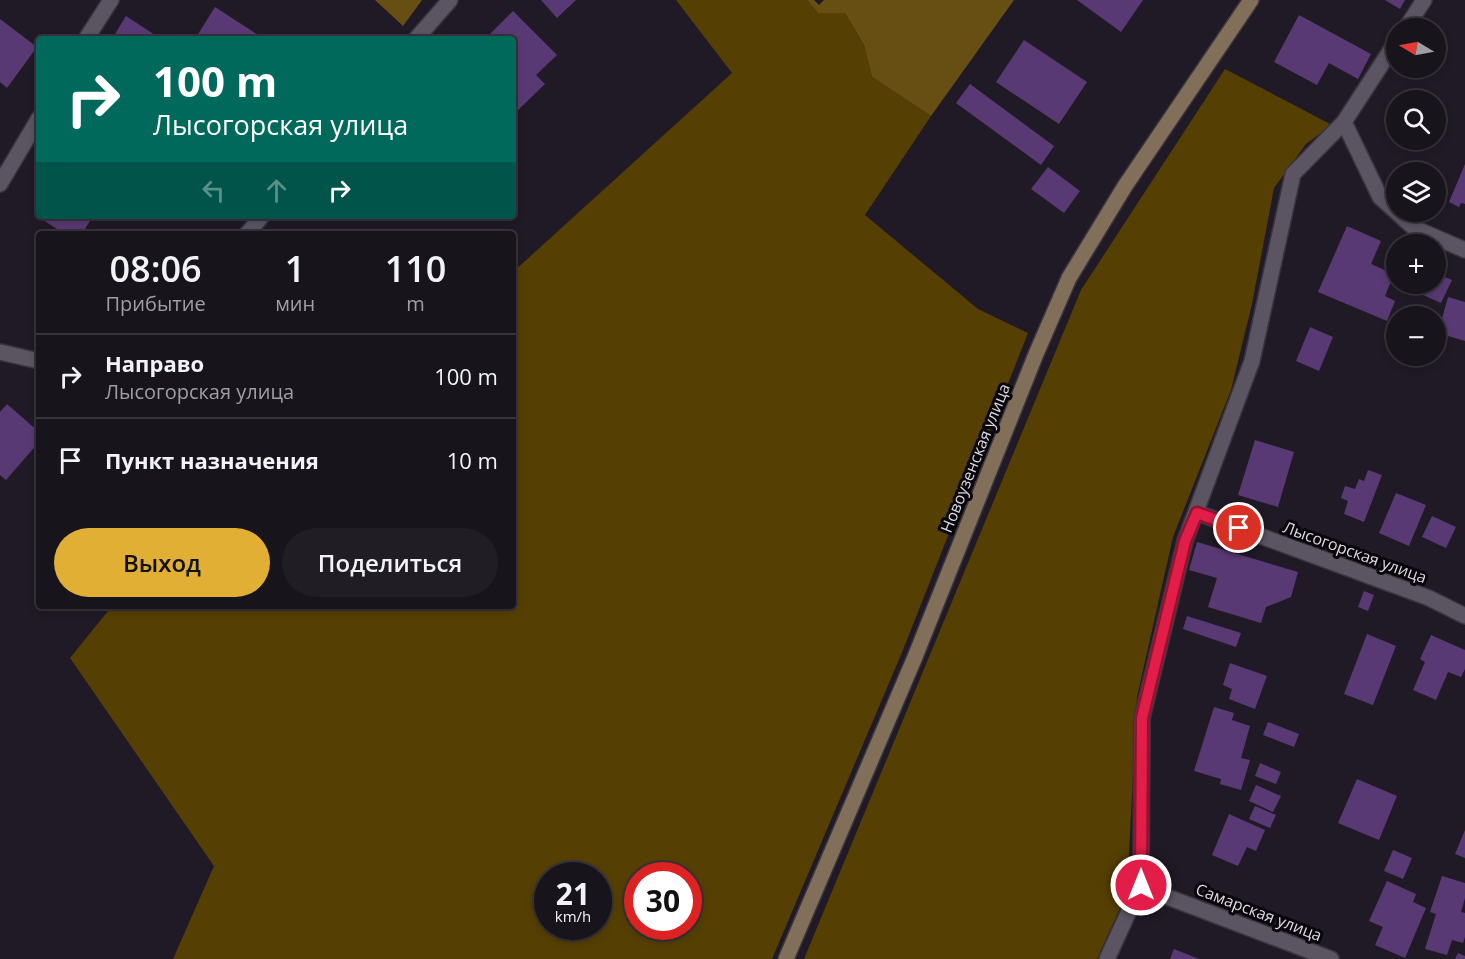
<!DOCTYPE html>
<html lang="ru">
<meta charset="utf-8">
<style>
:root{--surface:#18141c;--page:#211d25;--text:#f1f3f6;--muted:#9f9ea3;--line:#36333b;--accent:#e1af34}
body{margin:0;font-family:"Open Sans",sans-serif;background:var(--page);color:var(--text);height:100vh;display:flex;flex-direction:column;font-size:22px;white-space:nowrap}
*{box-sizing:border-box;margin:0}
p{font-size:20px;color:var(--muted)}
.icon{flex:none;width:33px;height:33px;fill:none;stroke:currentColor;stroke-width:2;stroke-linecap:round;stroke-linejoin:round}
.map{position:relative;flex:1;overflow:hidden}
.panel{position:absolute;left:36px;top:231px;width:480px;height:378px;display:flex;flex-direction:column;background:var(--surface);border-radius:6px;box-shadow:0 3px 9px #0003,0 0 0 2px var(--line)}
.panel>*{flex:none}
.guide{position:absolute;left:36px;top:36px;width:480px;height:183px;border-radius:6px;box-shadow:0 3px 9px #0003,0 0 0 2px var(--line);background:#00695c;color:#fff;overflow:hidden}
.needle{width:39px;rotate:280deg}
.tools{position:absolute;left:1386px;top:18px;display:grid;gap:12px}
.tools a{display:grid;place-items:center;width:60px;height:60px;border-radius:50%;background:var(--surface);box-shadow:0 3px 9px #0003,0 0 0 2px var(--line);font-size:30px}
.speed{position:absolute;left:534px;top:862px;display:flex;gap:12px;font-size:30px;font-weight:700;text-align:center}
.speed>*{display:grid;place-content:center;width:78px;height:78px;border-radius:50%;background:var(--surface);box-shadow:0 3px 9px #0003,0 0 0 2px var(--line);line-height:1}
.speed small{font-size:15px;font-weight:400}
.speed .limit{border:9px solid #d22;background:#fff;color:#111}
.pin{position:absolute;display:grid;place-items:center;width:51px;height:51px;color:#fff;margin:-26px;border:3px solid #fff;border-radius:50%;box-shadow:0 2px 6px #0007}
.me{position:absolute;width:66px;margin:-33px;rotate:0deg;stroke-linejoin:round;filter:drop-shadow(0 0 4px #0008)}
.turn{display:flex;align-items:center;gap:21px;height:126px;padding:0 18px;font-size:27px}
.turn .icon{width:78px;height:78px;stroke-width:2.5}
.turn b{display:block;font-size:42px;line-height:51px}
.lanes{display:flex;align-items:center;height:57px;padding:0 18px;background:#0003;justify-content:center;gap:30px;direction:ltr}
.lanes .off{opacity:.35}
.eta{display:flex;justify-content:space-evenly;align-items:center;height:102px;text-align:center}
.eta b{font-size:36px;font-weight:600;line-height:42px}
.button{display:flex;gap:12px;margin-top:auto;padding:12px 18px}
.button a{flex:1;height:69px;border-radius:36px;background:var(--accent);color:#111;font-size:24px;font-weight:600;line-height:69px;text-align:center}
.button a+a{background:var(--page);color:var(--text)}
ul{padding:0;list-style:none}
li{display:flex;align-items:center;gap:18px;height:84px;padding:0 18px;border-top:2px solid var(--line)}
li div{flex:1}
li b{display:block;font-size:22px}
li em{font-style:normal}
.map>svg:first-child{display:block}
</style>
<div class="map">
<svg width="1465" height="959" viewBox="0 0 1465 959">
<rect width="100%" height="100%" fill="#201a26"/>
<!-- green -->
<path fill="#553f03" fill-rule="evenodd" d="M 676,0 L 807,0 L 818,13 L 845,13 L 864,45 L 872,77 L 931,116 L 865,215 L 978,309 L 1028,333 L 903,650 L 772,959 L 173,959 L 214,866 L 70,658 L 112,606 L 513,606 L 513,272 L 732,73 ZM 548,876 L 598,876 L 598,927 L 548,927 ZM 638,876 L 688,876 L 688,927 L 638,927 Z
M 1225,69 L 1332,125 L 1306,144 L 1274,188 L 1252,304 L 1231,390 L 1173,537 L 1137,697 L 1127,893 L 1097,959 L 804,959 L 1081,290 Z"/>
<!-- forest -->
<path fill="#674f13" d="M 375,0 L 422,0 L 403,26 Z
M 807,0 L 814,0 L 819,5 L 824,0 L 1014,0 L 931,116 L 872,77 L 864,45 L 845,13 L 818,13 Z"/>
<!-- building -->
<path fill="#593974" d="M 541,0 L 576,0 L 557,18 Z
M 1077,0 L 1143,0 L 1121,32 Z
M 1385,0 L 1405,0 L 1400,9 Z
M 215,7 L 260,36 L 258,39 L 195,39 Z
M 513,11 L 557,55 L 536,75 L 545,84 L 516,112 L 513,109 L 513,69 L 516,66 L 513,63 L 513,39 L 489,39 L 487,37 Z
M 1299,15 L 1371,54 L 1358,79 L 1329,63 L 1317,85 L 1274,62 Z
M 126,16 L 155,35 L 153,39 L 112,39 Z
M 0,19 L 37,47 L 7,88 L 0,82 Z
M 1024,40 L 1087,82 L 1059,124 L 996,82 Z
M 970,84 L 1054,146 L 1041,165 L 956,103 Z
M 1465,164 L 1465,204 L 1461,203 L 1459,207 L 1449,202 Z
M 1048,167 L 1080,191 L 1064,213 L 1031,189 Z
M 46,216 L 93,216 L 82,234 L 65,234 L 43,220 Z
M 1347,226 L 1381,241 L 1371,264 L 1394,274 L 1385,296 L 1395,301 L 1387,321 L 1318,292 Z
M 1436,273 L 1452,280 L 1441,303 L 1421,294 L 1426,284 L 1436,284 Z
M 1448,297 L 1465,302 L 1465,341 L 1438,333 Z
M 1310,327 L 1333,337 L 1319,371 L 1296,361 Z
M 7,404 L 39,432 L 39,442 L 6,480 L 0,475 L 0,412 Z
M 1255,440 L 1294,452 L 1278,507 L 1238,495 Z
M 1368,470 L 1382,475 L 1364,522 L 1344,514 L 1348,501 L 1341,498 L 1345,486 L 1355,489 L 1359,479 L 1364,481 Z
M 1396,493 L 1426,505 L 1409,546 L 1379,533 Z
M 1432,516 L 1456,527 L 1446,548 L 1422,537 Z
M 1197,542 L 1298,572 L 1291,597 L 1266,607 L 1261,623 L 1208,607 L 1217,578 L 1189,570 Z
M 1364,591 L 1374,595 L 1368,611 L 1358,607 Z
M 1187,616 L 1241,633 L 1236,647 L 1183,629 Z
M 1367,634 L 1396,646 L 1373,705 L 1344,694 Z
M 1431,635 L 1465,650 L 1465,669 L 1461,677 L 1448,672 L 1436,700 L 1413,690 L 1425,662 L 1420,659 Z
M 1230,663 L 1267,676 L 1255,709 L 1229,699 L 1232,689 L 1223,685 Z
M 1214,707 L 1234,713 L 1232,720 L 1250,726 L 1241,758 L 1250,760 L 1241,790 L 1220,784 L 1221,779 L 1194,771 Z
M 1268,722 L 1299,734 L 1294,747 L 1263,735 Z
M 1260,763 L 1281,772 L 1276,784 L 1255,776 Z
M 1357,779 L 1397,796 L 1379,840 L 1338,823 Z
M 1256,785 L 1281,796 L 1273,812 L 1249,801 Z
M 1255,806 L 1276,815 L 1270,828 L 1249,819 Z
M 1229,814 L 1265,830 L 1256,851 L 1247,847 L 1238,866 L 1212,855 Z
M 1465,830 L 1465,858 L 1455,854 Z
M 1393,850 L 1412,858 L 1403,879 L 1384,871 Z
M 1442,876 L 1465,883 L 1465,898 L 1461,912 L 1465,913 L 1465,937 L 1463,943 L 1452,940 L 1447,955 L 1425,949 L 1436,914 L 1430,912 Z
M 1387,881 L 1416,894 L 1413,902 L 1426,908 L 1405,958 L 1375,945 L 1383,927 L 1369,921 Z
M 1174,949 L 1199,959 L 1170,959 Z
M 1458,953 L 1465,956 L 1465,959 L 1455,959 Z"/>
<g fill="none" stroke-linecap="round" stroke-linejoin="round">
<defs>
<path id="street" d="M 1406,28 L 1424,0
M 86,39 L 111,0
M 416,39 L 450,0
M 1344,122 L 1380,197 L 1414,228 L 1465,250
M 0,184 L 39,118
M 247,234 L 262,216
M 0,352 L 39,361
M 1198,513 L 1429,598 L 1465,616
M 1141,885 L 1165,896 L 1331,959
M 1107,959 L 1141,885 L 1142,718 L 1185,541 L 1252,361 L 1293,174 L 1344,122 L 1396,42"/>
<path id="secondary" d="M 786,959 L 915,657 L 1036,354 L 1069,278 L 1125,186 L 1251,0"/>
</defs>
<!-- street casing -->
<use href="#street" stroke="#39343e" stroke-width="18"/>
<!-- secondary casing -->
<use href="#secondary" stroke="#39343e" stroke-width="18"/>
<!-- street -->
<use href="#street" stroke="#5b5463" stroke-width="15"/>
<!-- secondary -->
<use href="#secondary" stroke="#816f5a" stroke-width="15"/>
</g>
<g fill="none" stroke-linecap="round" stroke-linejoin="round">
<defs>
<path id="route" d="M 1141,885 L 1142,718 L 1185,541 L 1197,513 L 1239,528"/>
</defs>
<!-- route casing -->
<use href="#route" stroke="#92132f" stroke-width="15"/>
<!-- route -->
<use href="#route" stroke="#e11d48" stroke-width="10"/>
</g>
<g text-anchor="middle" stroke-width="6" stroke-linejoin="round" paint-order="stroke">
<!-- street labels -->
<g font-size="16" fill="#dedae3" stroke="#09060b">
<text transform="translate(975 458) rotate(-68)" y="6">Новоузенская улица</text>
<text transform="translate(1355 552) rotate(20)" y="6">Лысогорская улица</text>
<text transform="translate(1259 912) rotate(21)" y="6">Самарская улица</text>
</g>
</g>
</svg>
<div class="tools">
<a><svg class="needle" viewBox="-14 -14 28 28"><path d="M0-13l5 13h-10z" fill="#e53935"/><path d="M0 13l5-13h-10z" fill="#9f9ea3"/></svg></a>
<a><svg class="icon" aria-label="search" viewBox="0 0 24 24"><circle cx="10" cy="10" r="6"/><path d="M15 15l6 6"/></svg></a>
<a><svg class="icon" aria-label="layers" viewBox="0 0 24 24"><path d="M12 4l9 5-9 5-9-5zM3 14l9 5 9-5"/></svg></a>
<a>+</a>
<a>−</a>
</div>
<div class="speed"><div>21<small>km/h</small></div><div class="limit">30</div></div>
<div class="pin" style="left:1239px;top:528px;background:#d93025"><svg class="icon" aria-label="arrive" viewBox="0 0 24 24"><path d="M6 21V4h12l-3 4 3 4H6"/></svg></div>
<svg class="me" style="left:1141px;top:885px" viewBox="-20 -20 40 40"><circle r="17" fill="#e11d48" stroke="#fff" stroke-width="3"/><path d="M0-11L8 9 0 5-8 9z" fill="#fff"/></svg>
<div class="guide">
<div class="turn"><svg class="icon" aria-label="right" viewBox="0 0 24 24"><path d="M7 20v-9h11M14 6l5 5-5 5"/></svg><div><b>100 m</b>Лысогорская улица</div></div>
<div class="lanes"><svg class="icon off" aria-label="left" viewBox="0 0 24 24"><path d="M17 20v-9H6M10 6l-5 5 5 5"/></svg><svg class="icon off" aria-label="ahead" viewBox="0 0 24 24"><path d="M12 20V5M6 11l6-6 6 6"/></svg><svg class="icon" aria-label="right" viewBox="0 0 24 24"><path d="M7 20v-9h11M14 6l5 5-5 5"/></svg></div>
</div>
<section class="panel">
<div class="eta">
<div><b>08:06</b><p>Прибытие</p></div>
<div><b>1</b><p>мин</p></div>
<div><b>110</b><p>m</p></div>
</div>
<ul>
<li><svg class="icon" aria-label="right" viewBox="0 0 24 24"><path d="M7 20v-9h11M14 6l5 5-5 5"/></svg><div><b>Направо</b><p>Лысогорская улица</p></div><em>100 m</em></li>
<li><svg class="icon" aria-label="arrive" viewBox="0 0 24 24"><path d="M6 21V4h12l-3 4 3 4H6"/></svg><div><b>Пункт назначения</b></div><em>10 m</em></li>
</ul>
<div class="button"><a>Выход</a><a>Поделиться</a></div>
</section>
</div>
